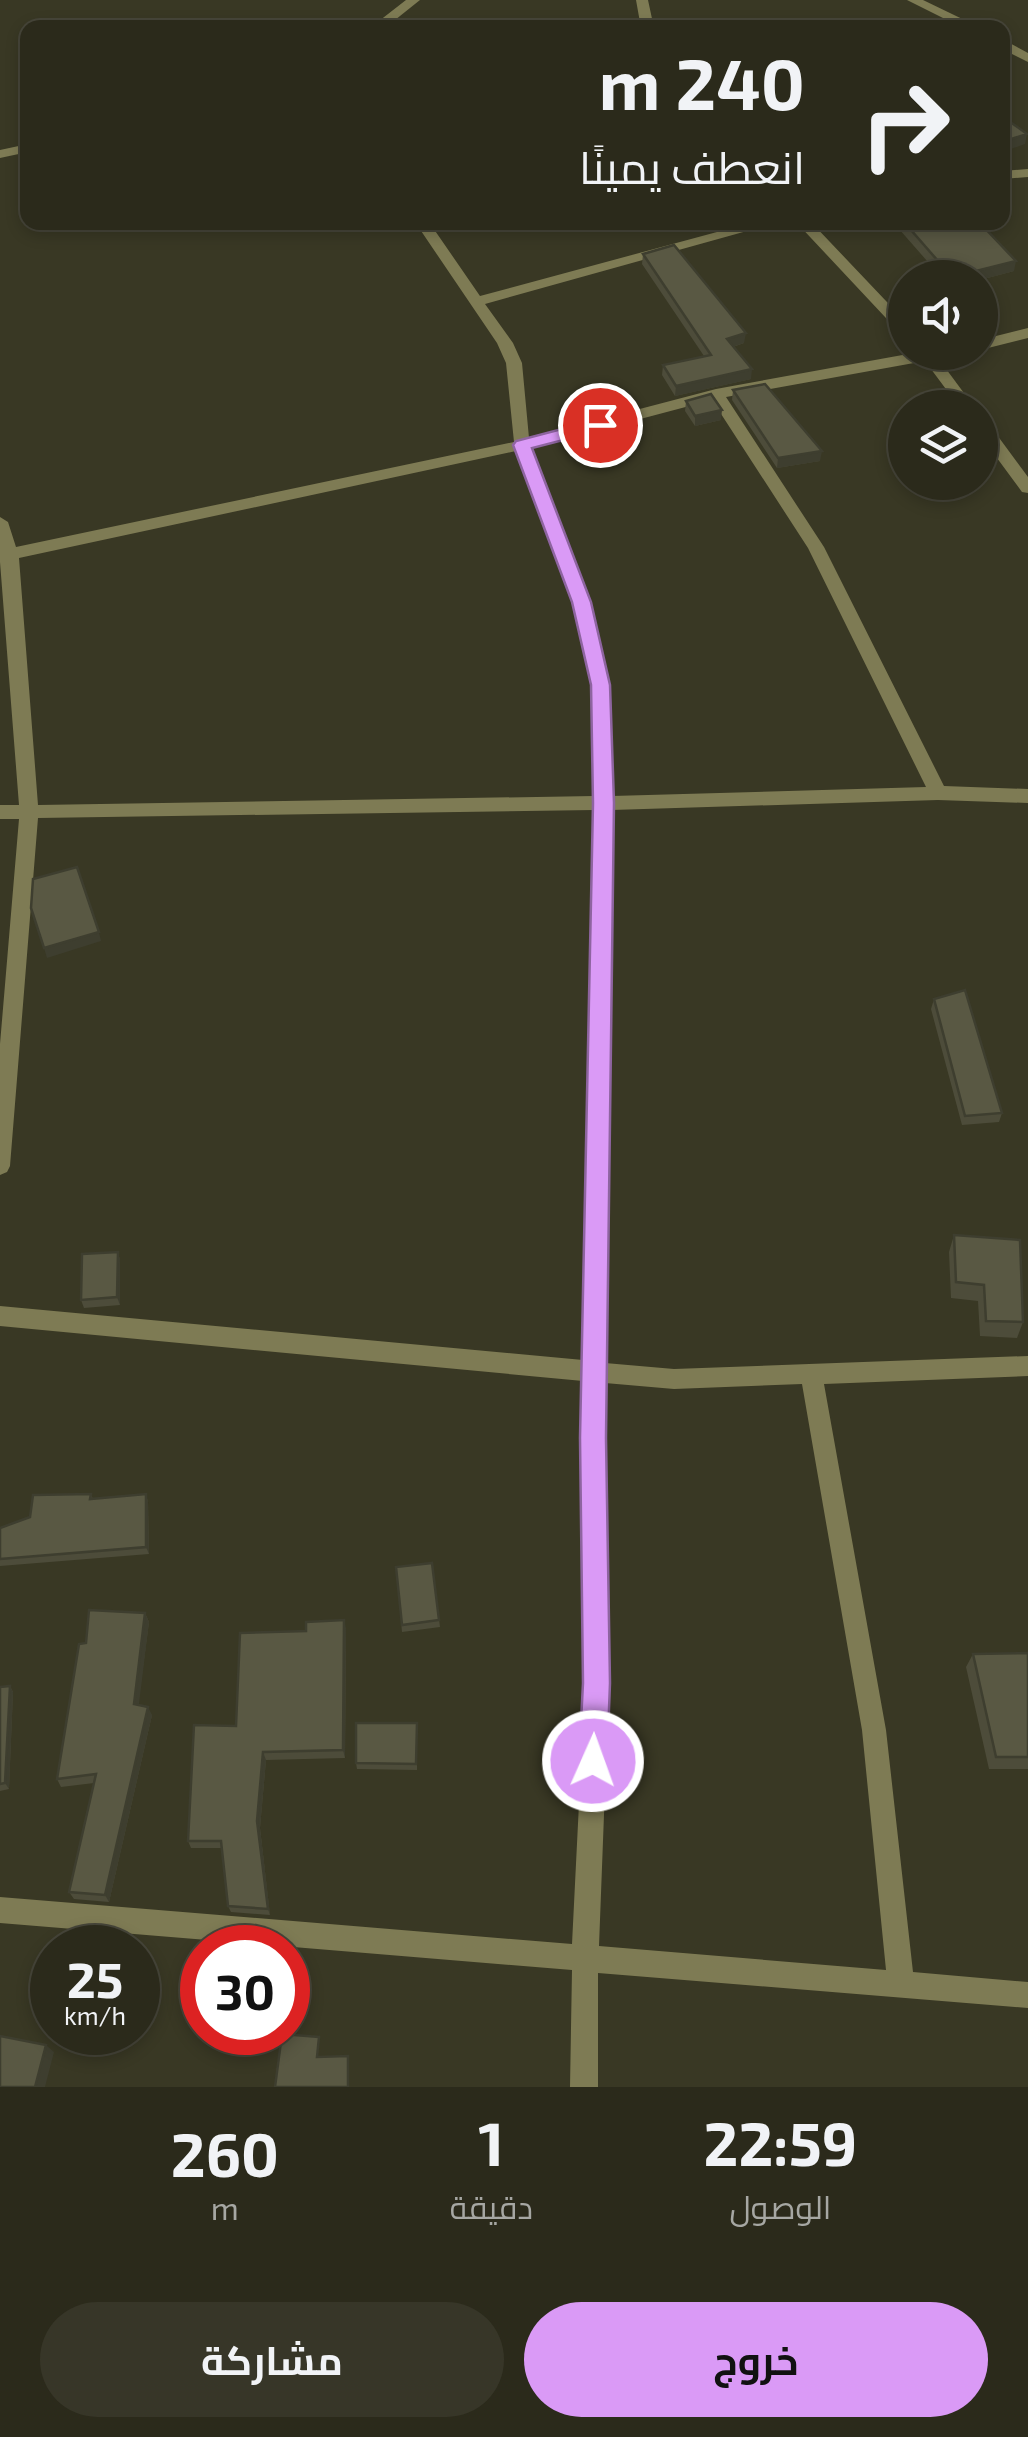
<!DOCTYPE html>
<html lang="ar">
<meta charset="utf-8">
<style>
:root{--surface:#2b2a1b;--page:#373628;--text:#f1f3f6;--muted:#a6a7a3;--line:#47463a;--accent:#da9af6}
body{margin:0;font-family:"Exo 2",Cairo,sans-serif;background:var(--page);color:var(--text);direction:rtl;height:100vh;display:flex;flex-direction:column;font-size:38px;white-space:nowrap}
*{box-sizing:border-box;margin:0}
p{font-size:32px;color:var(--muted)}
.icon{flex:none;width:55px;height:55px;fill:none;stroke:currentColor;stroke-width:2;stroke-linecap:round;stroke-linejoin:round}
.map{position:relative;height:2087px;overflow:hidden;direction:ltr}
.sheet{display:flex;flex-direction:column;background:var(--surface);flex:1}
.sheet>*{flex:none}
.top-card{position:absolute;left:20px;top:20px;width:990px;height:210px;border-radius:20px;box-shadow:0 5px 15px #0003,0 0 0 2px var(--line);direction:rtl;background:#2b2a1b;color:var(--text);overflow:hidden}
.controls{position:absolute;left:888px;top:260px;display:grid;gap:20px}
.controls a{display:grid;place-items:center;width:110px;height:110px;border-radius:50%;background:var(--surface);box-shadow:0 5px 15px #0003,0 0 0 2px var(--line);font-size:50px}
.speed{position:absolute;left:30px;top:1925px;display:flex;gap:20px;font-size:50px;font-weight:700;text-align:center}
.speed>*{display:grid;place-content:center;width:130px;height:130px;border-radius:50%;background:var(--surface);box-shadow:0 5px 15px #0003,0 0 0 2px var(--line);line-height:1}
.speed small{font-size:25px;font-weight:400}
.speed .limit{border:15px solid #d22;background:#fff;color:#111}
.pin{position:absolute;display:grid;place-items:center;width:85px;height:85px;color:#fff;margin:-42px;border:5px solid #fff;border-radius:50%;box-shadow:0 2px 10px #0007}
.me{position:absolute;width:110px;margin:-55px;rotate:2deg;stroke-linejoin:round;filter:drop-shadow(0 0 8px #0008)}
.turn{display:flex;align-items:center;gap:35px;height:210px;padding:0 40px;font-size:45px}
.turn .icon{width:130px;height:130px;stroke-width:2.5}
.turn b{display:block;font-size:70px;line-height:85px}
.eta{display:flex;justify-content:space-evenly;align-items:center;height:170px;text-align:center}
.eta b{font-size:60px;font-weight:700;line-height:70px}
.button{display:flex;gap:20px;margin-top:auto;padding:20px 40px}
.button a{flex:1;height:115px;border-radius:60px;background:var(--accent);color:#111;font-size:40px;font-weight:700;line-height:115px;text-align:center}
.button a+a{background:var(--page);color:var(--text)}
.map>svg:first-child{display:block}
</style>
<div class="map">
<svg width="1028" height="2087" viewBox="0 0 1028 2087">
<rect width="100%" height="100%" fill="#393824"/>
<g fill="none" stroke-linecap="round" stroke-linejoin="round">
<!-- minor -->
<path fill="#7e7b54" fill-rule="evenodd" d="M 406,0 L 420,0 L 385,28 L 370,28 Z
M 636,0 L 648,0 L 654,28 L 641,28 Z
M 907,0 L 923,0 L 981,28 L 963,28 Z
M 1002,39 L 1028,53 L 1028,62 L 1002,49 Z
M 28,144 L 28,152 L 0,158 L 0,150 Z
M 1028,169 L 1028,177 L 1002,179 L 1002,171 Z
M 415,222 L 429,222 L 480,296 L 754,222 L 779,222 L 485,304 L 513,343 L 522,363 L 529,438 L 716,389 L 919,352 L 954,352 L 938,358 L 975,408 L 960,408 L 925,361 L 726,397 L 824,547 L 944,786 L 1028,789 L 1028,803 L 938,800 L 612,810 L 605,1363 L 674,1369 L 1028,1356 L 1028,1376 L 824,1384 L 886,1730 L 913,1972 L 1028,1982 L 1028,2008 L 598,1973 L 598,2087 L 570,2087 L 572,1970 L 0,1923 L 0,1897 L 572,1944 L 585,1683 L 583,1381 L 0,1326 L 0,1306 L 583,1360 L 594,810 L 38,818 L 10,1166 L 7,1172 L 0,1175 L 0,1044 L 19,819 L 0,819 L 0,805 L 19,805 L 0,562 L 0,517 L 8,522 L 16,547 L 514,442 L 506,363 L 497,343 ZM 712,400 L 808,548 L 926,787 L 612,796 L 610,685 L 589,602 L 531,448 ZM 516,451 L 573,602 L 592,685 L 594,796 L 38,805 L 19,558 ZM 605,1383 L 674,1389 L 802,1384 L 862,1730 L 886,1970 L 599,1946 L 609,1683 Z
M 796,222 L 811,222 L 905,321 L 905,335 L 900,333 Z
M 1028,328 L 1028,338 L 980,350 L 980,340 Z
M 980,419 L 986,420 L 1028,477 L 1028,493 L 1022,492 L 980,435 Z"/>
</g>
<!-- wall -->
<path fill="#4d4c3a" d="M 900,222 L 1007,222 L 984,228 L 1014,271 L 980,280 L 980,278 L 942,278 L 899,229 Z
M 643,254 L 744,343 L 733,347 L 751,379 L 675,396 L 662,375 L 663,365 L 704,356 L 642,264 Z
M 733,390 L 820,461 L 777,468 L 732,400 Z
M 686,401 L 721,420 L 695,426 L 685,411 Z
M 934,999 L 1002,1113 L 999,1122 L 962,1125 L 931,1009 Z
M 954,1235 L 1023,1322 L 1017,1338 L 980,1336 L 978,1301 L 951,1298 L 949,1252 Z
M 118,1252 L 120,1260 L 120,1305 L 84,1308 L 81,1300 Z
M 91,1494 L 93,1499 L 146,1494 L 148,1502 L 149,1554 L 0,1566 L 0,1528 Z
M 432,1563 L 440,1627 L 402,1632 L 396,1567 Z
M 145,1613 L 149,1622 L 138,1705 L 152,1715 L 109,1902 L 74,1899 L 69,1892 L 94,1783 L 61,1787 L 57,1779 Z
M 346,1628 L 345,1758 L 266,1760 L 260,1828 L 270,1915 L 231,1912 L 228,1906 L 222,1848 L 191,1848 L 188,1841 L 236,1726 Z
M 1028,1653 L 1028,1769 L 989,1769 L 966,1667 L 973,1654 Z
M 10,1686 L 13,1692 L 9,1789 L 0,1791 L 0,1687 Z
M 417,1723 L 417,1770 L 357,1769 L 356,1763 Z"/>
<!-- shaded-wall -->
<path fill="#3e3e2f" d="M 1027,134 L 1025,144 L 1002,152 L 1002,142 Z
M 1009,212 L 1007,222 L 975,231 L 976,222 L 1002,222 L 1002,214 Z
M 1016,261 L 1014,271 L 980,280 L 980,278 L 951,278 Z
M 746,333 L 744,343 L 726,349 L 727,339 Z
M 752,369 L 751,379 L 675,396 L 676,386 Z
M 722,410 L 721,420 L 695,426 L 695,416 Z
M 822,451 L 820,461 L 777,468 L 778,458 Z
M 99,932 L 101,941 L 47,958 L 44,948 Z
M 118,1252 L 120,1260 L 120,1305 L 117,1297 Z
M 146,1494 L 148,1502 L 149,1554 L 146,1547 Z
M 145,1613 L 149,1622 L 138,1712 L 134,1704 Z
M 344,1620 L 346,1628 L 345,1758 L 343,1750 Z
M 10,1686 L 13,1692 L 9,1789 L 5,1783 Z
M 148,1707 L 152,1715 L 109,1902 L 105,1895 Z
M 263,1752 L 266,1760 L 260,1828 L 270,1915 L 268,1909 L 257,1821 Z
M 46,2045 L 54,2052 L 45,2087 L 35,2087 Z"/>
<!-- building -->
<path fill="#595843" stroke="#3e3e2f" stroke-width="2.5" d="M 1002,116 L 1027,134 L 1002,142 Z
M 904,222 L 979,222 L 1016,261 L 952,277 Z
M 674,245 L 746,333 L 727,339 L 752,369 L 676,386 L 663,365 L 711,355 L 643,254 Z
M 765,384 L 822,451 L 778,458 L 733,390 Z
M 711,394 L 722,410 L 695,416 L 686,401 Z
M 77,867 L 99,932 L 44,948 L 31,908 L 33,879 Z
M 965,990 L 1002,1113 L 965,1116 L 934,999 Z
M 954,1235 L 1020,1240 L 1023,1322 L 986,1321 L 984,1285 L 956,1282 Z
M 118,1252 L 117,1297 L 81,1300 L 82,1254 Z
M 91,1494 L 90,1499 L 146,1494 L 146,1547 L 0,1559 L 0,1528 L 30,1517 L 33,1495 Z
M 432,1563 L 439,1620 L 402,1625 L 396,1567 Z
M 89,1610 L 145,1613 L 134,1704 L 148,1707 L 105,1895 L 69,1892 L 96,1774 L 57,1779 L 79,1644 L 86,1643 Z
M 344,1620 L 343,1750 L 263,1752 L 257,1821 L 268,1909 L 228,1906 L 221,1841 L 188,1841 L 194,1725 L 236,1726 L 240,1633 L 306,1631 L 306,1622 Z
M 1028,1653 L 1028,1757 L 996,1757 L 973,1654 Z
M 10,1686 L 5,1783 L 0,1784 L 0,1687 Z
M 356,1723 L 417,1723 L 416,1764 L 356,1763 Z
M 282,2034 L 319,2037 L 317,2057 L 348,2056 L 348,2087 L 275,2087 Z
M 0,2036 L 46,2045 L 35,2087 L 0,2087 Z"/>
<!-- route -->
<path fill="#da9af6" stroke="#8e64a0" stroke-width="2.5" d="M 600,419 L 606,421 L 606,429 L 532,448 L 591,602 L 610,685 L 614,803 L 606,1438 L 610,1683 L 607,1761 L 603,1771 L 593,1775 L 583,1771 L 579,1761 L 583,1683 L 580,1438 L 593,803 L 591,685 L 572,602 L 513,445 L 516,441 Z"/>
</svg>
<div class="controls">
<a><svg class="icon" aria-label="sound" viewBox="0 0 24 24"><path d="M4 9h4l5-4v14l-5-4H4zM17 9q2 3 0 6"/></svg></a>
<a><svg class="icon" aria-label="layers" viewBox="0 0 24 24"><path d="M12 4l9 5-9 5-9-5zM3 14l9 5 9-5"/></svg></a>
</div>
<div class="speed"><div>25<small>km/h</small></div><div class="limit">30</div></div>
<div class="pin" style="left:600px;top:425px;background:#d93025"><svg class="icon" aria-label="arrive" viewBox="0 0 24 24"><path d="M6 21V4h12l-3 4 3 4H6"/></svg></div>
<svg class="me" style="left:593px;top:1761px" viewBox="-20 -20 40 40"><circle r="17" fill="#da9af6" stroke="#fff" stroke-width="3"/><path d="M0-11L8 9 0 5-8 9z" fill="#fff"/></svg>
<div class="top-card">
<div class="turn"><svg class="icon" aria-label="right" viewBox="0 0 24 24"><path d="M7 20v-9h11M14 6l5 5-5 5"/></svg><div><b>240 m</b>انعطف يمينًا</div></div>
</div>
</div>
<section class="sheet">
<div class="eta">
<div><b>22:59</b><p>الوصول</p></div>
<div><b>1</b><p>دقيقة</p></div>
<div><b>260</b><p>m</p></div>
</div>
<div class="button"><a>خروج</a><a>مشاركة</a></div>
</section>
